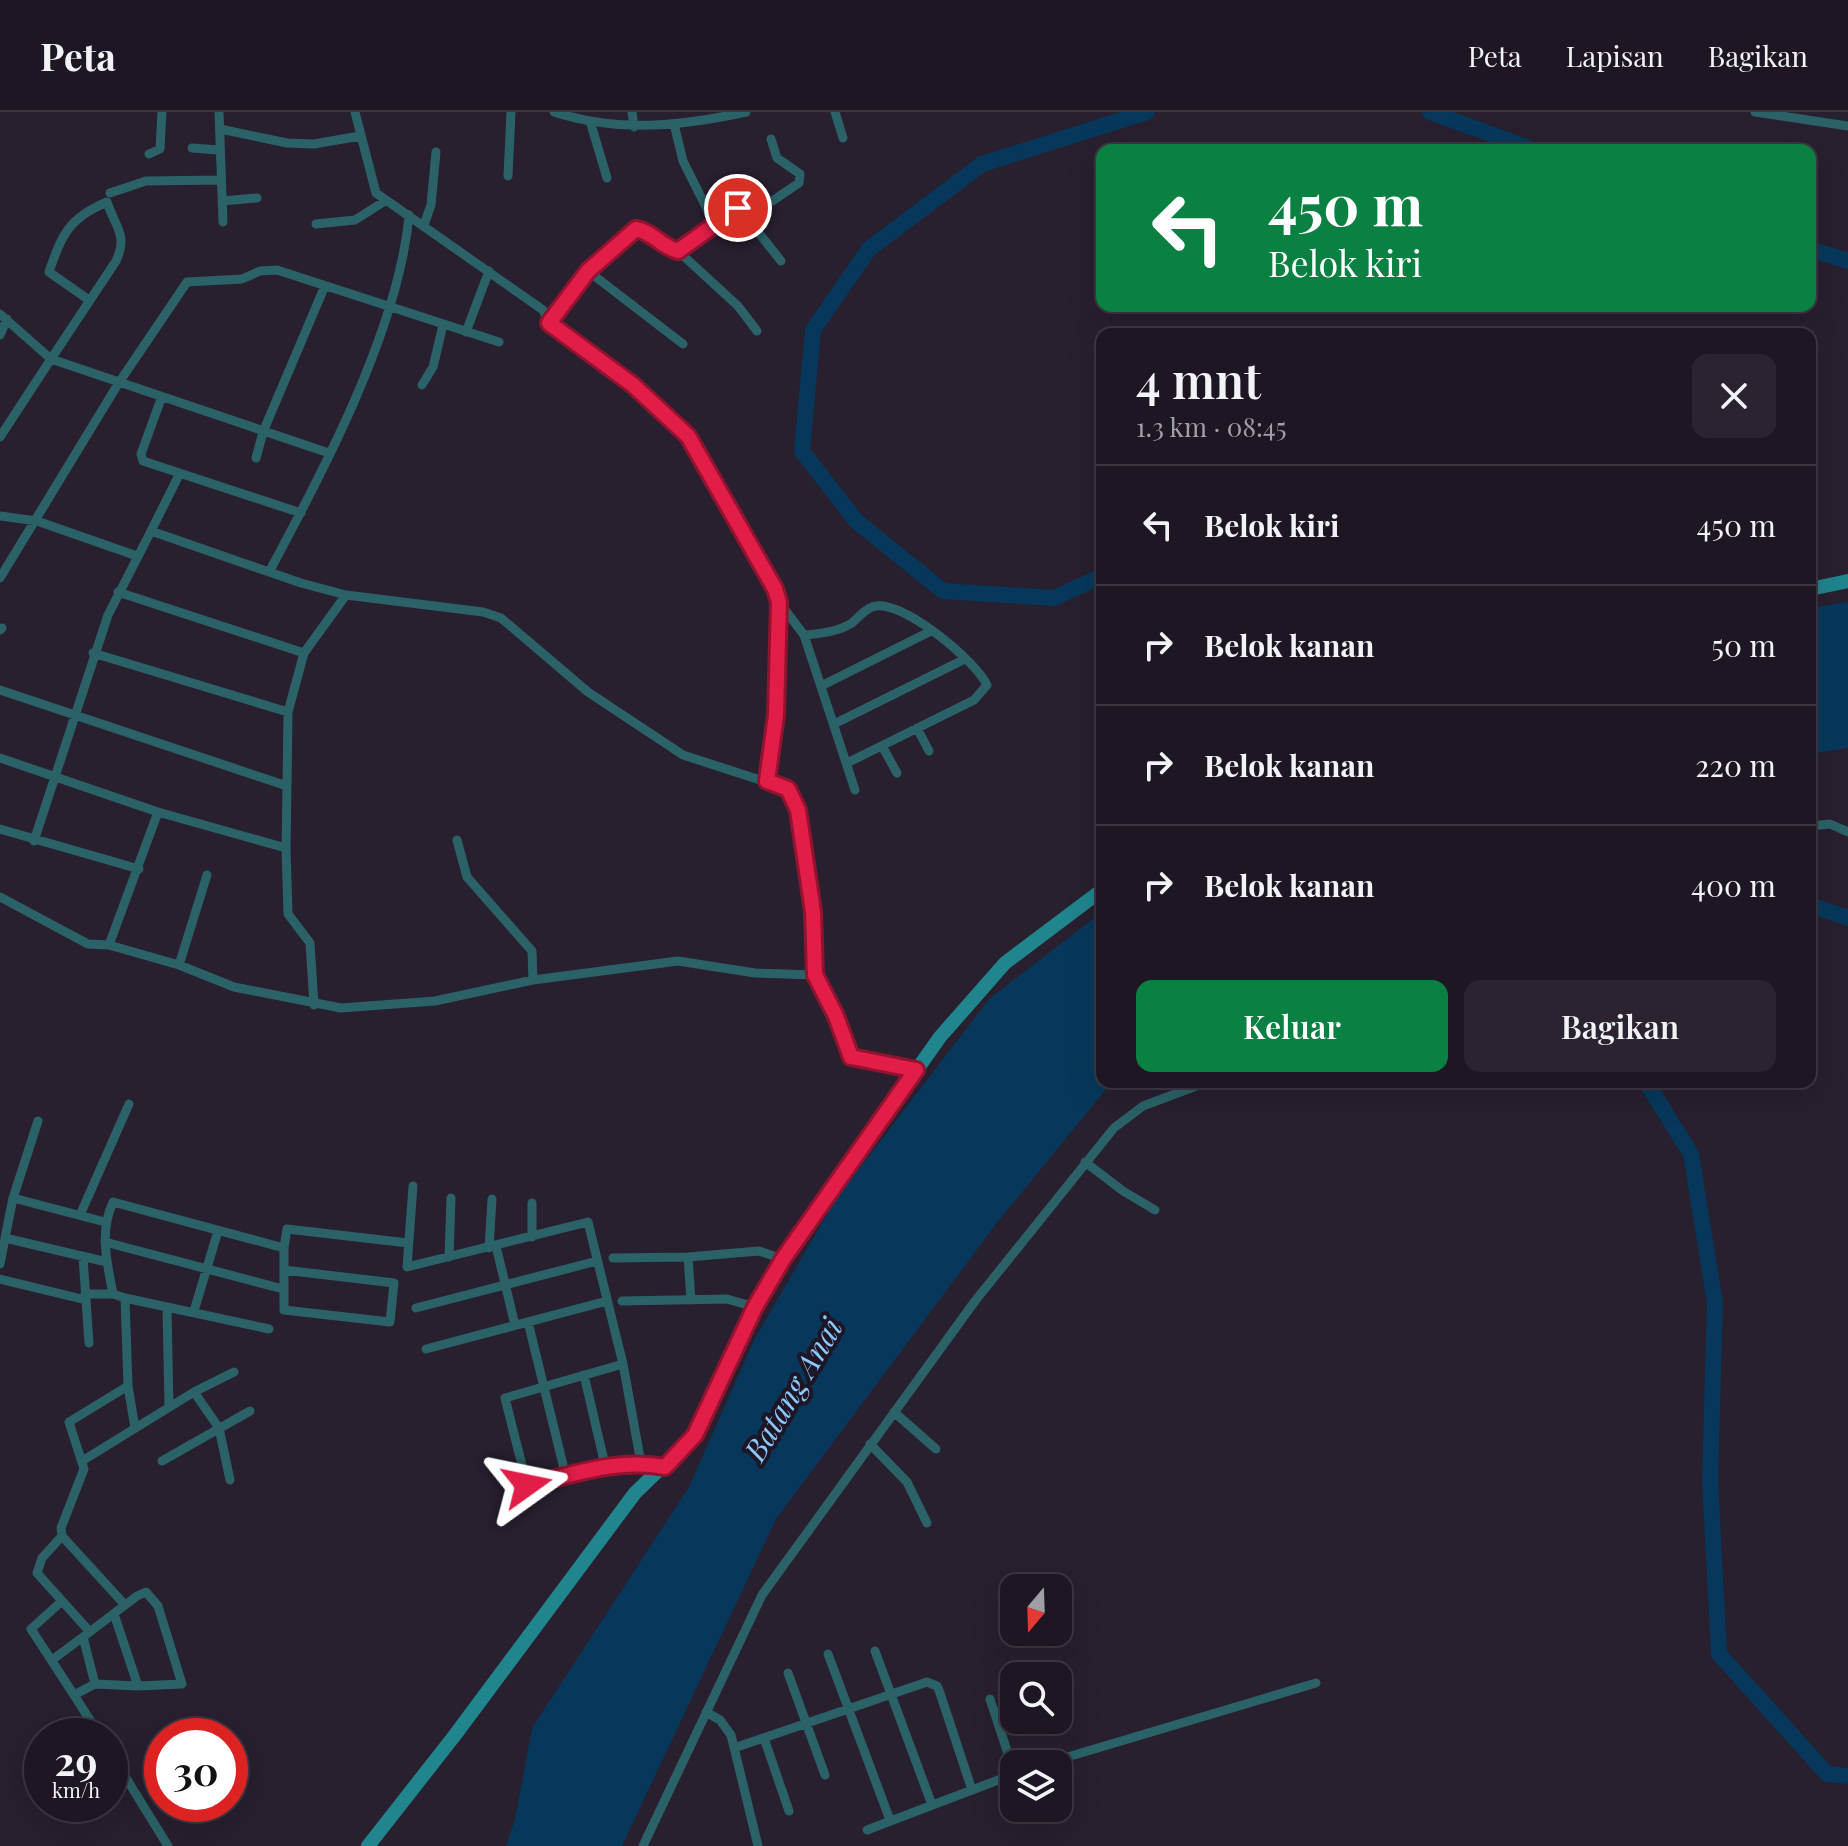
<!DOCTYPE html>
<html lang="id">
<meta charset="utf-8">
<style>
:root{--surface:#1e1723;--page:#2b2430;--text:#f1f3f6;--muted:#a19fa6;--line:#3c3641;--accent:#0b8043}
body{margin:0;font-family:"Playfair Display",serif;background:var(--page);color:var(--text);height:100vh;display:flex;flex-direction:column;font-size:30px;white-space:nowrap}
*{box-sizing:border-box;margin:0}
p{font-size:26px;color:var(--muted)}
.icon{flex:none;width:44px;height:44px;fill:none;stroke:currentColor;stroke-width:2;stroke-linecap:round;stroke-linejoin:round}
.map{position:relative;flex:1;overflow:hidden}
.details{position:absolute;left:1096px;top:216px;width:720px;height:760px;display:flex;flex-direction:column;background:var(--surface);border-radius:16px;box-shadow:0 8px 32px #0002,0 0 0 2px var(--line)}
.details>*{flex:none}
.top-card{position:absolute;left:1096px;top:32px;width:720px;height:168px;border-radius:16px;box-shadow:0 8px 32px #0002,0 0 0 2px var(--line);background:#0b8043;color:#fff;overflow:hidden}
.needle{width:52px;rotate:199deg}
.controls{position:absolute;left:1000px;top:1462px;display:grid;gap:16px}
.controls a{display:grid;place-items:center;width:72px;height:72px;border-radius:16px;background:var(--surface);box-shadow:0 8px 32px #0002,0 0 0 2px var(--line);font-size:40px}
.speed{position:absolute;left:24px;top:1606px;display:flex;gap:16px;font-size:40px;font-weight:700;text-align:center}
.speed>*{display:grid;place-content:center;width:104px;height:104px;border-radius:50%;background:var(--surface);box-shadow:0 8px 32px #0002,0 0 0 2px var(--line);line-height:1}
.speed small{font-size:20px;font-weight:400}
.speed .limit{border:12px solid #d22;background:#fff;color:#111}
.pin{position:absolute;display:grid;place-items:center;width:68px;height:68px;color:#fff;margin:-34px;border:4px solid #fff;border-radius:50%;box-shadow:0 2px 8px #0007}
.me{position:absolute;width:88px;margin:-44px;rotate:78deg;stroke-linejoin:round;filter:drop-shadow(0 0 6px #0008)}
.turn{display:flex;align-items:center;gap:28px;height:168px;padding:0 40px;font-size:36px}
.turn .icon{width:104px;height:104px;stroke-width:2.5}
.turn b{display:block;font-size:56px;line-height:68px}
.round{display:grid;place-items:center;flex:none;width:84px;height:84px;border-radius:16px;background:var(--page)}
.overview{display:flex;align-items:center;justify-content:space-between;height:136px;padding:0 40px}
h1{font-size:48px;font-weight:600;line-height:60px}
.cta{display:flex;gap:16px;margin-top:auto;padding:16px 40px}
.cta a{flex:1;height:92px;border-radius:16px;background:var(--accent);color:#fff;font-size:32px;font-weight:600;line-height:92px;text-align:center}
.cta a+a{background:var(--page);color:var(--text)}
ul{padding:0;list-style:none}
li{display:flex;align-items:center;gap:24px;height:120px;padding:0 40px;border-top:2px solid var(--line)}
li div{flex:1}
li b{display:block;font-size:30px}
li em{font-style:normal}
header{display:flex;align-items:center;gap:48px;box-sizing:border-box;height:112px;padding:0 40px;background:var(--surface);border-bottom:2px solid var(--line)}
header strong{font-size:38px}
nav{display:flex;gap:44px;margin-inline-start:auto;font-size:28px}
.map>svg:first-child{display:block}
</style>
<header>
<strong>Peta</strong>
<nav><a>Peta</a><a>Lapisan</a><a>Bagikan</a></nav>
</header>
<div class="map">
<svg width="1848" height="1734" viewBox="0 0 1848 1734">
<rect width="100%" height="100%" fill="#281f2f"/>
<!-- water -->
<path fill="#07385b" d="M 1848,490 L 1848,636 L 1810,642 L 1810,496 Z
M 1102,800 L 1102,970 L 1112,970 L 996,1112 L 776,1407 L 622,1734 L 506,1734 L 515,1707 L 532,1616 L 689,1375 L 755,1226 L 836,1087 L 989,887 Z"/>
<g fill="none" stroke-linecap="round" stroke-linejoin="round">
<!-- river -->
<path stroke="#07385b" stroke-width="16" d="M 1430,0 L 1534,38
M 1810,137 L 1848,149
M 1102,464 L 1054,486 L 943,479 L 856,409 L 802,339 L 813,218 L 869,137 L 982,52 L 1147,0
M 1810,793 L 1848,806
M 1646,970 L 1691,1042 L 1715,1191 L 1710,1368 L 1719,1542 L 1827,1662 L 1848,1664"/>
<!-- street -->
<path stroke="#2b6267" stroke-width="9" d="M 219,0 L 223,110
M 355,0 L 376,81 L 543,198 L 549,211 L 633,273 L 688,324 L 775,477 L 779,490 L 776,603 L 767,669
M 554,0 C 618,21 682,14 746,0
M 632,0 L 634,15
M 835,0 L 843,26
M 1755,0 L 1848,14
M 590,9 L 607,66
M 674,12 L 683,49 L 715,113
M 220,17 L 287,31 L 314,32 L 360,24
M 192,36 L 219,38
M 149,42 L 160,37 L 162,0
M 508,64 L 511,0
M 110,81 L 146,69 L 221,68
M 222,89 L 257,86
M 747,106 L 781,149
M 316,112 L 355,108 L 385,89
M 424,113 L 431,93 L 436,40
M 678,139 L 738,194 L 757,219
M 588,159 L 683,232
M 0,202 L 51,247 L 116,149 C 128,123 116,117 107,90 C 69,106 62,122 49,160 L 89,188
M 549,211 L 588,159 L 636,117 C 651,119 662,135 678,139 L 736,97 L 743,97 L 747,106 L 799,71 L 800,62 L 777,46 L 771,27
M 466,220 L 489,159
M 0,223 L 7,207
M 422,273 L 433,255 L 443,213
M 161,287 L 141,342 L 143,349 L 301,401
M 0,325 L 51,247 L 329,341
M 256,346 L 263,320 L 324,176
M 0,404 L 37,409 L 137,444
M 151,419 L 179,363
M 269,460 C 323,360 399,216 409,103
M 0,466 L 118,272 L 187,170 L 242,167 L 260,159 L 277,158 L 499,230
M 118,480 L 304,541 L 288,600 L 287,674
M 779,490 L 804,523 L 855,678
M 0,518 L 2,516
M 804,523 C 820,522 838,520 852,511 C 858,506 864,498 872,495 C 899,484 976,549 987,573 L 974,588 L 847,651
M 93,541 L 288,600
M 304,541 L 346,483
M 821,574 L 931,519
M 0,578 L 287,674 L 286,736
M 834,612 L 965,547
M 917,616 L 929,639
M 882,634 L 897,661
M 0,646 L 158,700
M 1810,714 L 1830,712 L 1848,720
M 0,717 L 139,757
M 34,729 L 108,503 L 151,419 L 301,471 L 346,483 L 483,500 L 501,506 L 588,580 L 683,643 L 788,677 L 798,698 L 813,800 L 815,863 L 836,904 L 848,940 L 860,949 L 916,958
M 0,785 L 88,832 L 109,833 L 158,700 L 286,736 L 288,802 L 310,831 L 314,893
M 109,833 L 179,853 L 234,875 L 341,896 L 435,889 L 533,868 L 532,839 L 467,765 L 457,728
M 179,853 L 207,763
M 533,868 L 678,849 L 755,861 L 815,863
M 1085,1050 L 1123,1079 L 1155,1098
M 413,1074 L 407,1155 L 588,1110 L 623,1252 L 641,1351
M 13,1086 L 38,1009
M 80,1103 L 129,992
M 532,1125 L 532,1091
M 5,1126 L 13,1086 L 105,1110
M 105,1130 L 283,1177
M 496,1134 L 515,1213
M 284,1136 L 287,1117 L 408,1131
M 489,1136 L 492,1087
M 83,1145 L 89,1231
M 449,1145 L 451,1086
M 613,1146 L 688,1145
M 0,1152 L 5,1126 L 107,1150
M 0,1167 L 86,1188
M 85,1182 L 113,1182
M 125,1186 L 269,1217
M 691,1188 L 688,1145 L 759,1139 L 783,1147
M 622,1189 L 727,1187 L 755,1195
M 167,1195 L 169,1295
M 416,1196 L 597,1149
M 194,1199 L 218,1119
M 528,1210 L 566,1365
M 426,1237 L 607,1189
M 584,1263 L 605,1353
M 194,1280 L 219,1316 L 230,1368
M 894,1300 L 936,1337
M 135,1316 L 128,1274 L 125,1186 L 113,1182 C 107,1150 99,1121 113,1090 L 284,1136 L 284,1198 L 390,1210 L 394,1171 L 284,1158
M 870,1332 L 907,1370 L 927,1411
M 82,1349 L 194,1280 L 234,1260
M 162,1349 L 250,1299
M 527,1373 L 505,1286 L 623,1252
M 515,1376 C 565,1364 613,1346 665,1355
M 62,1424 L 42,1446 L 37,1461 L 90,1520
M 62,1489 L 31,1517 L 74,1583
M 125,1493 L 62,1424 L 61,1416 L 84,1357 L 69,1310 L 128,1274
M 875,1539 L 932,1693
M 828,1542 L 890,1708
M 52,1548 L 83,1525
M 788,1561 L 825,1663
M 95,1572 L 138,1574
M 990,1587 L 1014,1660
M 706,1600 L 720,1608 L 731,1623 L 758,1734
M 100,1624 L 74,1583 L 95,1572 L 83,1525 L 137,1484 L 146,1480 L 158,1494 L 182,1572 L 138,1574 L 114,1502
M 764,1626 L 789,1699
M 734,1636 L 927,1570 L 937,1574 L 940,1581 L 972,1678
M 110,1640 L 168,1734
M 1044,1652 L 1316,1571
M 867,1718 L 1014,1662
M 643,1734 L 762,1483 L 975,1189 L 1114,1016 L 1143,994 L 1207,970"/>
<!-- secondary -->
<path stroke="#20858d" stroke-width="14" d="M 1810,477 L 1848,469
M 368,1734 L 455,1623 L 635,1381 L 695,1323 L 755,1195 L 783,1147 L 940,925 L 1005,851 L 1102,778"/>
</g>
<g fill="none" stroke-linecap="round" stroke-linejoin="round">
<defs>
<path id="route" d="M 527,1373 C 574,1363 616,1346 665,1355 L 695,1323 L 755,1195 L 783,1147 L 916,958 L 851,945 L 836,904 L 815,863 L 813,800 L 798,698 L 788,677 L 767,669 L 776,603 L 779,490 L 775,477 L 688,324 L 633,273 L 549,211 L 588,159 L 636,117 C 651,119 662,135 678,139 L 738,96"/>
</defs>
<!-- route casing -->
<use href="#route" stroke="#92132f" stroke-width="20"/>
<!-- route -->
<use href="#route" stroke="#e11d48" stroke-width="14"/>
</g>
<g text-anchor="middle" stroke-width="8" stroke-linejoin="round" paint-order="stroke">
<!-- water labels -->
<g font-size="30" font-style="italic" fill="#8cc8fc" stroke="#1e1625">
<text transform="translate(794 1278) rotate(-59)" y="10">Batang Anai</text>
</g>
</g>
</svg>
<div class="controls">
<a><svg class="needle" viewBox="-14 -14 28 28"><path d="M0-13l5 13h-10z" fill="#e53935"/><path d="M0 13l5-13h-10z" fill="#a19fa6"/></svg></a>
<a><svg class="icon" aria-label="search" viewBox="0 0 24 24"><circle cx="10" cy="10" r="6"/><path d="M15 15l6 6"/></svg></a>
<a><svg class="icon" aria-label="layers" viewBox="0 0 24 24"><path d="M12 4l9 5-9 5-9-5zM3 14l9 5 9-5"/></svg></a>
</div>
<div class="speed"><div>29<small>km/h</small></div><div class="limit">30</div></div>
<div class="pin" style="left:738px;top:96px;background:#d93025"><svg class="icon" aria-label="arrive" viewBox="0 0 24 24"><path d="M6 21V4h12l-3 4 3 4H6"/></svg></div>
<svg class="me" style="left:527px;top:1373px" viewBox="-20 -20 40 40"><path d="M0-17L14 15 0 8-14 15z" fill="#e11d48" stroke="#fff" stroke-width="4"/></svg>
<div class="top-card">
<div class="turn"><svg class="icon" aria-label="left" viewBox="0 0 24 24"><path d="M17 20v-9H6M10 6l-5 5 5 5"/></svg><div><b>450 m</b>Belok kiri</div></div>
</div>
<section class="details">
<div class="overview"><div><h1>4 mnt</h1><p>1.3 km · 08:45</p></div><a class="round"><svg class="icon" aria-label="close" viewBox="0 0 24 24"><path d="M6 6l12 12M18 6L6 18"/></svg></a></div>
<ul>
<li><svg class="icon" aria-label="left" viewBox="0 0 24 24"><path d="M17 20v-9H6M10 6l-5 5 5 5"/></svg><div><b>Belok kiri</b></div><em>450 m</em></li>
<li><svg class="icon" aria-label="right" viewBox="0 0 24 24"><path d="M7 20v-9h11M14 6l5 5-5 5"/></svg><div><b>Belok kanan</b></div><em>50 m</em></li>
<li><svg class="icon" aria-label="right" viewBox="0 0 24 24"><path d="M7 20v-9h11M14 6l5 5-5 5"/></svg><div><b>Belok kanan</b></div><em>220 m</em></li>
<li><svg class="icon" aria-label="right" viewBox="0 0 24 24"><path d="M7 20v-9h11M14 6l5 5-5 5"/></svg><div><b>Belok kanan</b></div><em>400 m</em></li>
</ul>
<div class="cta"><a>Keluar</a><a>Bagikan</a></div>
</section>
</div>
